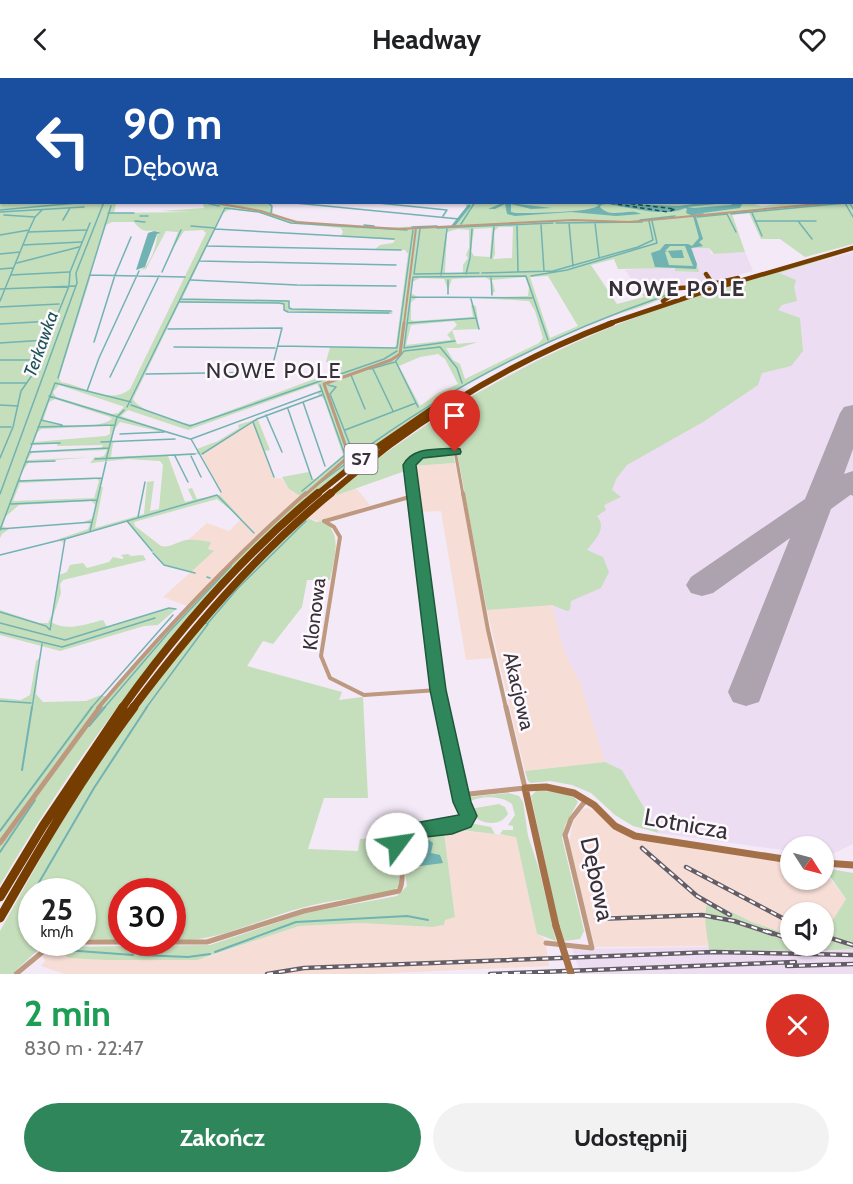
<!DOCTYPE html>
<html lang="pl">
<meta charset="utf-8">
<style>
:root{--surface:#fff;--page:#f2f2f2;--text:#202124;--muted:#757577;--accent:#2f865a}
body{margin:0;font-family:Cabin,sans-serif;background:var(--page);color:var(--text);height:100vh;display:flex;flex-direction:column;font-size:22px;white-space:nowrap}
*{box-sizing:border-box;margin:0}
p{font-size:20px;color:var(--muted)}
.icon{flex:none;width:33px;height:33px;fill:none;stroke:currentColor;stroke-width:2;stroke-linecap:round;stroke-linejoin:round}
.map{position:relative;height:896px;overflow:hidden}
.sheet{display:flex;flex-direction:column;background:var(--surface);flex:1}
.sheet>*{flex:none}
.banner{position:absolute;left:0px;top:0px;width:854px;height:126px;box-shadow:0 2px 4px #0004;background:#1a4fa0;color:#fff;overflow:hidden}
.needle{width:39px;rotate:126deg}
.tools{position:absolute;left:780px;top:758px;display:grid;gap:12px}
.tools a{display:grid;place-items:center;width:54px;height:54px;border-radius:50%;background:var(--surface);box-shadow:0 2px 4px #0004;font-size:30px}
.speed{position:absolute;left:18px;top:800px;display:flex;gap:12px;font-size:30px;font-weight:700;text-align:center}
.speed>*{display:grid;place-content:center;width:78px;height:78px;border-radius:50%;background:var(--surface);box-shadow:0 2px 4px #0004;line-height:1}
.speed small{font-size:15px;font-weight:400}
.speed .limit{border:9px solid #d22;background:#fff;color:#111}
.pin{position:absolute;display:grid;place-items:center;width:51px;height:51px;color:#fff;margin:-62px -26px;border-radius:50% 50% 50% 0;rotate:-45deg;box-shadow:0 0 6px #0007}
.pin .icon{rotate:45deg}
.me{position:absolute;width:66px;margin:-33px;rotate:59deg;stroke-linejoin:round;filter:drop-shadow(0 0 4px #0008)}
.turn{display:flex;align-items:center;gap:21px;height:126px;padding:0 24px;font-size:27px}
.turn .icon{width:78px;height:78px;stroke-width:2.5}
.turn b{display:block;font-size:42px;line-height:51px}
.round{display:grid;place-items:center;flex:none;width:63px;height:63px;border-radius:32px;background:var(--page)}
.head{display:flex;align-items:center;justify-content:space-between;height:102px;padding:0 24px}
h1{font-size:36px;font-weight:700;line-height:45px;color:#1e9e55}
.action{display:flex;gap:12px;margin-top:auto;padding:12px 24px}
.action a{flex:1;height:69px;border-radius:36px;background:var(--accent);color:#fff;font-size:24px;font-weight:700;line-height:69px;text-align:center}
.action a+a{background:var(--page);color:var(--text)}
header{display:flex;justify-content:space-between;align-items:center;height:78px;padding:0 24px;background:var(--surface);font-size:27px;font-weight:700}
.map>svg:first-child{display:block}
</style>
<header><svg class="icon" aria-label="back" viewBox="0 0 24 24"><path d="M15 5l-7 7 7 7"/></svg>Headway<svg class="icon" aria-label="heart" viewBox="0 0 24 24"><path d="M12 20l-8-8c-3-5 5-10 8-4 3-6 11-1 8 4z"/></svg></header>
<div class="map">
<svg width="853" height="896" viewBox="0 0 853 896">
<rect width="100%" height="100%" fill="#f4e9f7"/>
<!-- built -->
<path fill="#edddf2" d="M 691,170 L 709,170 L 711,176 L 745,174 L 753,193 L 672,215 L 668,214 L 666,210 L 642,216 L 625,192 L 663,189 L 675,190 L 676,193 L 698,193 Z
M 853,174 L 853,766 L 828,778 L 824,777 L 824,768 L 790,768 L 790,773 L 659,755 L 622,692 L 605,684 L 580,604 L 565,576 L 552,527 L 487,532 L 449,332 L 538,282 L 626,243 L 730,209 Z
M 853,864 L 853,896 L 581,896 L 572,871 L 824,867 Z"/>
<!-- industrial -->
<path fill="#f6ddd6" d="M 252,343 L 275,400 L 282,401 L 291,413 L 301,418 L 187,528 L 163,519 L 213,474 L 208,471 L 211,464 L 188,462 L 207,445 L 229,453 L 241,441 L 220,418 L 220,414 L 201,376 Z
M 455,385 L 492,580 L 466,582 L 441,433 L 418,434 L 412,388 Z
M 356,410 L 370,427 L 320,444 L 306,439 L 334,415 L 337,417 Z
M 552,527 L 565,576 L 580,604 L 605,684 L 525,693 L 487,532 Z
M 587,730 L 596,733 L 616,752 L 640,762 L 790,785 L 790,801 L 824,801 L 824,793 L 846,821 L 824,856 L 824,834 L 790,834 L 790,857 L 752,844 L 709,823 L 707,827 L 708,868 L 595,869 L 569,765 L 573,744 L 582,732 Z
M 452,752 L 516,758 L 537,856 L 545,861 L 549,888 L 369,896 L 65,896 L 41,888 L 45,883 L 43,879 L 45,875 L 59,869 L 65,879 L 106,882 L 184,882 L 208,879 L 299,848 L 361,845 L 431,849 L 444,847 L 445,842 L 455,838 L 444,755 Z"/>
<!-- green -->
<path fill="#c5debb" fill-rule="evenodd" d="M 0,0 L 853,0 L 853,20 L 852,2 L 2,2 L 0,48 Z
M 0,53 L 2,124 L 112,125 L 116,126 L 114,135 L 191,134 L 160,133 L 204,130 L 203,126 L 198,125 L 267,125 L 272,128 L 273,135 C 321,155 401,148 453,148 L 467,130 L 465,126 L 436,125 L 747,124 L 761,128 L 789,125 L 852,124 L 853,120 L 853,166 L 805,179 L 780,161 L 761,161 L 749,135 L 732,136 L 745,174 L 714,176 L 709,170 L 692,170 L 699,194 L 675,193 L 675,190 L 618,191 L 614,181 L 591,187 L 617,226 L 644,219 L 642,216 L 671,210 L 668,214 L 671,216 C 649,228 625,233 602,242 C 558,260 514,279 473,303 C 268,421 118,606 0,807 L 0,620 L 21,622 L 30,617 L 36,583 L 39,580 L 36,616 L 43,624 L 86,623 L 101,617 L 106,619 L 154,563 L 300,418 L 289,411 L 282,399 L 309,394 L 312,401 L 315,401 L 343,377 L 324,321 L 317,315 L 321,313 L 317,306 L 188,352 L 128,332 L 121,338 L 175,357 L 120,344 L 113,353 L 111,363 L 117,363 L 113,365 L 111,379 L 197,375 L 197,371 L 218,363 L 239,350 L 238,347 L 257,341 L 258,342 L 270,372 L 265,373 L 252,343 L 201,376 L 168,378 L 185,424 L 193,422 L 188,411 L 192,410 L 197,421 L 220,417 L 242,441 L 217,421 L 134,444 L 135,448 L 161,468 C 170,470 177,464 186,462 C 194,461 203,463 211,464 L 208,471 L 214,473 L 191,494 L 164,487 L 127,443 L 65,461 L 64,465 L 59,461 L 88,451 L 90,446 L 84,444 L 93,440 L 96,427 L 91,423 L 19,427 L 5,439 L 2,448 L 9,451 L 2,456 L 0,460 ZM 231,131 L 257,134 L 290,145 L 341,150 L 343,154 L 341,158 L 395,162 L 393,165 L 380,167 L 374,172 L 405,172 L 408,176 L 396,267 L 394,270 L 330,269 L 326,284 L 335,285 L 336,293 L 194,346 C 181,347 139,333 133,321 L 180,224 L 279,225 L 284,226 L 285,233 L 299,234 L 392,236 L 393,233 L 292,231 L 289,230 L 289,223 L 287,223 L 182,221 L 223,135 ZM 112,144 L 134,144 C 146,159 148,149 162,155 L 157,157 C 157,168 150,187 141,192 L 146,191 L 166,153 L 178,154 L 170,175 L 184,153 L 203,152 L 206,155 L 130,311 C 110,328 82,307 61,304 L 59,300 L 90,201 L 93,186 L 106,147 ZM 499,149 L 513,149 L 512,180 L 493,181 L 495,176 L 494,153 ZM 492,150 L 490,179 L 474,178 L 471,173 L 474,151 ZM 458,151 L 469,152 L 469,170 L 466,177 L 468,180 L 463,187 L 463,195 L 445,195 L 447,154 ZM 548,198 L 578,248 L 550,260 L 530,199 ZM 485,199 L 491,203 L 491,217 L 495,213 L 492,202 L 525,199 L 529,209 L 528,218 L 475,220 L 529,223 L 535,233 L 543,260 L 539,265 L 465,301 L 460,286 L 453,282 L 446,270 L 459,270 L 478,264 L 457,266 L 452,252 L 479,251 L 476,228 L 471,227 L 473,239 L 414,243 L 411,242 L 411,224 L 418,219 L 410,215 L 412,204 L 420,200 L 444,201 L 448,212 L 452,201 ZM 454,243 L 457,247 L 447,257 L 451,261 L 450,262 L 406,267 L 411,247 ZM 438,276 L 445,281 L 458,306 L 438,315 L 420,328 L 399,288 L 420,279 ZM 59,307 L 122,328 L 124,329 L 118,335 L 112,336 L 56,319 L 53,314 ZM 55,321 L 110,339 L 112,341 C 98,351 59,349 43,343 L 49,324 ZM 110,348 L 110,356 L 106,358 L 34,364 L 37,355 L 41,351 ZM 57,365 L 57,368 L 103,367 L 101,371 L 28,374 L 31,366 ZM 107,372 L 104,378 L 99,379 L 27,382 L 32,375 ZM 95,379 L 90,385 L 128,381 L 160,383 L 163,387 L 159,431 L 150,433 L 154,403 L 147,404 L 144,436 L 95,450 L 103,409 L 100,409 L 102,400 L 25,402 L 21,402 L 19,398 L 29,384 ZM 97,401 L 99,403 L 94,420 L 13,423 L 20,405 Z
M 853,173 L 779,195 L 796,202 L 794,209 L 797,223 L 782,227 L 778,232 L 800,240 L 803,273 L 791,288 L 762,295 L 758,307 L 703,344 L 627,387 L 616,401 L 612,412 L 621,419 L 604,427 L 606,432 L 597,438 C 607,451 596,460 587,472 L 603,479 L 609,494 L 601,510 L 571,523 L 570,532 L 567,533 L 552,527 L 487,532 L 449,332 C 505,298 563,268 624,244 C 698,214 778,194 853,173 Z
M 445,334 L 453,373 L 422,374 L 408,382 L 408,392 L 337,417 L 334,415 L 374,383 Z
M 444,375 L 453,375 L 455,385 L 412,388 L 415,381 L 422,377 Z
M 306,439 L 316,444 L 324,443 C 343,458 334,480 330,502 L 307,502 L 302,529 L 273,566 L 263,563 L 247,588 L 342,614 L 339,622 L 363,619 L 368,720 L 324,720 L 308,771 L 358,773 L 360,761 L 394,759 L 400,807 L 392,814 C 361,819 330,822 301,830 C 256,842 221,863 173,863 L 172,813 L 122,813 L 121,862 L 83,861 L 82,813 L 32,813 L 32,864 L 51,864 L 38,872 L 12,896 L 0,896 L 0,853 L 53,758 L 105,676 L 171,585 L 235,510 Z
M 128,476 L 131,478 L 143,477 L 146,482 L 63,502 L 60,506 L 61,515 L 51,544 C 67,554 86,546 103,542 L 107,549 L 169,530 L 176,531 L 158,547 L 144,548 L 60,573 L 0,557 L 0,532 L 39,545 L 48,545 L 52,536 L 59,497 L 67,494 L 70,487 L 83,485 L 87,490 L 109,484 L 113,479 L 122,481 L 124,480 L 121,477 Z
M 605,684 L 622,692 L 659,755 L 633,748 L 615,737 L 591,715 L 572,707 L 550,703 L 531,705 L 528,703 L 525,693 Z
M 537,712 L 572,717 L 578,724 L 565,747 L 562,760 L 584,853 L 580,861 L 564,863 L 559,848 L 531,718 Z
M 509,715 L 519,718 L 523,724 L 528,758 L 539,791 L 556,863 L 537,856 L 516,759 L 500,756 L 503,752 L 513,752 L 513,748 L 508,747 L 515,737 L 512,726 C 501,717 479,718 469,724 L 465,722 L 470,719 Z
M 499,726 L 505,729 L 508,736 C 498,751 479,745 468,734 L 470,731 Z
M 469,745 L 491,749 L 495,756 L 460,752 L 444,755 L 455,839 L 445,842 L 444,847 L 432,849 L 361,845 L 299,848 L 197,882 L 106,882 L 69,880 L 62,876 L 59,869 L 210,867 L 306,835 L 397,818 L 407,808 L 400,764 L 402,759 Z
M 824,790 L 853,795 L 853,871 L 808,873 L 709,872 C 708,858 701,835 709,823 L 752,844 L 790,857 L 790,867 L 824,867 L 824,856 L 846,821 Z"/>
<!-- water -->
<path fill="#71b3b3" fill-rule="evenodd" d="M 0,0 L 345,0 L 2,2 L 0,44 Z
M 497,124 L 584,125 L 518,126 L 552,130 L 531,131 L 511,126 L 511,134 L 516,135 C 530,135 592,135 599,127 L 585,124 L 678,128 L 701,125 L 726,125 L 687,129 L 694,130 L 731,127 L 733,125 L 742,126 L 740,130 L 695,136 L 703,161 L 699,164 L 703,168 L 691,170 L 697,186 L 696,191 L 655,189 L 651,175 L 660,172 L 665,166 L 688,166 L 692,168 L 699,160 L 693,138 L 686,135 L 687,131 L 685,130 C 665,140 629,129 607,126 L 601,127 L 600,129 C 612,142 628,129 641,136 L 616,138 L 571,134 L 515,138 L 507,136 L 505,126 L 495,131 L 488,131 L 502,125 ZM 670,168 L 685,168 L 693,188 L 669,187 L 665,174 L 668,173 L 672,180 L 684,180 L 682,172 L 665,173 Z
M 154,153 L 162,155 L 157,156 L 145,189 L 136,192 L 148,155 Z
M 429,762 L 433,765 L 431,775 L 440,777 L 443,785 L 413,789 L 416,767 Z"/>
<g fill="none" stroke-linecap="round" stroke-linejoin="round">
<!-- stream-far1 -->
<path stroke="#71b3b3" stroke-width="1.5" d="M 852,42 L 853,46
M 202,124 L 219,128
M 267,124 L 272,128 L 271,135
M 285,124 L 459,141
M 368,124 L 447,132 L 443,138
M 853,125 L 850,125 L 853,131
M 0,132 L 88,124
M 0,134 L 84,129
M 108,135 L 134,135
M 752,135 L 762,158
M 695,136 L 703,136
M 731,136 L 845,125 L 853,139
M 4,137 L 35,139
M 140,138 L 148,138
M 697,139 L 727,136 L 736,154
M 63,142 L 70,130
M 640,142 L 675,138
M 135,143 L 145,144
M 755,143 L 816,143
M 798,143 L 812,161
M 556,145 L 642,144
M 569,145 L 573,188
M 595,145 L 599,179
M 461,146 L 475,124
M 364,147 L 374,148
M 517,147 L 518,193
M 541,147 L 544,193
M 191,148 L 215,150
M 412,149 L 437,148
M 437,150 L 553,145
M 215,151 L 394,161
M 420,151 L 414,196 L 479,195
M 29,152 L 35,139 L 42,132
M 28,154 L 86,152
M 0,157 L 29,152 L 0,223
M 23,167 L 81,164
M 207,168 L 401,172
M 0,176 L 20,174
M 491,180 L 494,149
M 200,183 L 396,187
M 17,185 L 79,169
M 0,191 L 13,190
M 162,194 L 181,152
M 482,195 L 553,193 L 638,169 L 653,162 L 649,143
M 466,196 L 470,180 L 472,151
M 11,197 L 69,194
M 90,197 L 185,199
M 441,197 L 447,151
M 531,198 L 567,192 L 657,165 L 652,143
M 491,200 L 492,217
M 191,202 L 297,207 L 396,208
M 448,202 L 448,216
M 0,211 L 75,208
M 411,219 L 532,220
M 181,221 L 289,223 L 289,230 L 292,231 L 391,233
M 471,221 L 479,251
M 180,224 L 279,225 L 284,226 L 284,232 L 288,234 L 389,235
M 0,229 L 59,226
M 408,245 L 476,240
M 0,246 L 53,243
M 455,263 L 404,270 L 413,199 L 526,198 L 548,262
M 94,264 L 115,197 L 131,159
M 0,265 L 46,262
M 278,268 L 397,270 L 413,152
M 174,269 L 275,270
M 0,282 L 38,282
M 396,284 L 418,329
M 370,291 L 395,284 L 404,273 L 440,269 L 457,290 L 462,305
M 373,291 L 393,333
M 146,296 L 271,294 L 282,250 L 168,251
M 351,297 L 365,331
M 110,299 L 159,198
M 58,300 L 111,128
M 0,305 L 26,305
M 328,307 L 336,309 L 330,316 L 354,377
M 87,313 L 99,280 L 139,193
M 49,318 L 190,361
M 303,324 L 325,388
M 0,327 L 18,328
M 131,327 L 190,348 L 384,281 L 397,273
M 127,329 L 225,130 L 259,134 L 291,145 L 407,152
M 288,331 L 312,401
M 266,337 L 282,374
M 41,342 L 62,347
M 253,344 L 274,399
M 0,349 L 11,349
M 38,349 L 115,347
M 345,352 L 416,325
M 120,356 L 164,354
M 101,364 L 175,361
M 31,366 L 60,365
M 29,374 L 109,370
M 202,376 L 257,341 L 322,317
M 175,378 L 188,404
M 191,378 L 201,399
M 0,380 L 13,349 L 21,313 L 35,293 L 69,208 L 70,194 L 90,145
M 352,380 C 449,308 553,256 667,217
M 95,381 L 195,376
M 106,382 L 117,339 L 124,332
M 26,384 L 55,383
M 19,403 L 102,400
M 320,405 L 348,384
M 302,413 L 345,377 L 320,307
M 221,414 L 191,361 L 321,313
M 0,416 L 77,205 L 76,195 L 104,124
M 11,426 L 97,422
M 138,439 L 145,404
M 127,443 L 152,473
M 0,451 L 92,444
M 0,452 L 55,305 L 131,324
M 90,453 L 106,384
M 153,475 L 164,487 L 195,495
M 0,477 L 64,461
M 207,499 L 210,500
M 0,534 L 46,548 L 50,552 L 65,461 L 217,417 L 254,455
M 0,545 L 65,562 L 169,530 L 176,531
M 208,545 L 238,510 L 306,443
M 0,554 L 62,569 L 155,540
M 0,623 L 31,625
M 32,630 L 42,566
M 91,630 L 173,537
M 104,630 L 169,554 L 231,488
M 146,630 L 208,546 L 205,545"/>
<!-- stream -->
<path stroke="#71b3b3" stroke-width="2" d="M 89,648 L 105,629
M 22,692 L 32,629
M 0,753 L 92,629
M 0,774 L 35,722
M 34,813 L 94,710 L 147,629
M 32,818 L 26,831 L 32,835
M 59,869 L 65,872 L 133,877
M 215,874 L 296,844 L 407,838 L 428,842
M 140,877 L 188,879 L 210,876"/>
<!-- canal -->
<path stroke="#71b3b3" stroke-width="3" d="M 453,148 L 469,128"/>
<!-- ferry -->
<path stroke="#195353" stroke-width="1.5" stroke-dasharray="4.5 3" stroke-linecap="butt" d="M 514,124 L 571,124
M 603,124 L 668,134
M 616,124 L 675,131 L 668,134"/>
<!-- taxiway -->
<path fill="#aca3ae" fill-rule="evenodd" d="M 843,405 L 853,409 L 853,418 L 837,409 Z"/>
<!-- runway -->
<path fill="#aca3ae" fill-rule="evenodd" d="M 853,327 L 853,371 L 844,396 L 853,393 L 853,415 L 831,431 L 759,624 L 746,628 L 733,624 L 728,614 L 790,460 L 713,515 L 702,518 L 691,515 L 686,507 L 691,499 L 805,421 L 840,335 L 844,329 Z"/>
<!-- street-far3 -->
<path stroke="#bd997f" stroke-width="2" d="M 210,124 L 261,133 L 296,144 L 399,151 L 573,142 L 629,144 L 839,124
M 404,246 L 416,150"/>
<!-- street-far2 -->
<path stroke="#bd997f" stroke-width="3" d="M 448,334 L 463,417
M 305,417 L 347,380 L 348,375 L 324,306 L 391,282 L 400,276 L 404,245
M 414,417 C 413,408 408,395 410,387 C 413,370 443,374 455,374"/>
<!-- street-far1 -->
<path stroke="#bd997f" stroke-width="4" d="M 414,415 L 442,630
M 463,415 L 488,552 L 506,630
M 324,443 L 334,449 L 340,459 L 321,578 L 330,600 L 364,617 L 438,612
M 325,443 L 413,418
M 98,630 C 163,553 230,482 306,415"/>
<!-- street -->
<path stroke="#bd997f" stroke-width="5" d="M 460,717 L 525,710 L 506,629
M 0,765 L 100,629
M 82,864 L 207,864 L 304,833 L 399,813 C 408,795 394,776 399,757 L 404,754 L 452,748 L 467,741 L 468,738 L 462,724 L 442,629
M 546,865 L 592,870 L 565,757 L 571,741 L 586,722
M 16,896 L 51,867 L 65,864"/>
<!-- secondary -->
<path stroke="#a47047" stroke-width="7" d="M 824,785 L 853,787
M 556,848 L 525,710 L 546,709 L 574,715 L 594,727 L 615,748 L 635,758 L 790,782"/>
<!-- highway-far3 -->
<path stroke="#763d00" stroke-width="4.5" d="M 704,207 L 710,202 L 706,196
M 679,210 L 699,209 L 738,200
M 663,223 L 675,215 L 675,210
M 608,246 L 709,212 L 853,170"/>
<!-- highway-far2 -->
<path stroke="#763d00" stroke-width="6" d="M 316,417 L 367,376 L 435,329
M 329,417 C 349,400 369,383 390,367 C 457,318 533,275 612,245"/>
<!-- highway-far1 -->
<path stroke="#763d00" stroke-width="8" d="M 122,630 C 178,552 244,476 318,415
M 133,630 C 191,553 255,477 331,415"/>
<!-- highway -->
<path stroke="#763d00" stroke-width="9" d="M 0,819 L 43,748 L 123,629
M 0,840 C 42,767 84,696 134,629"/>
<defs>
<path id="rail" d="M 642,770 L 697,818 L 730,837
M 686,789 L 790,844
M 597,841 L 702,837 L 734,843 L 773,856
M 766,853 L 790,861
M 824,858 L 853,867
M 787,888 L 853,886
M 267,896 L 304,890 L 714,874 L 853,877
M 490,896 L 795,884"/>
</defs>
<!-- rail casing -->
<use href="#rail" stroke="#635d65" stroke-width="4.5"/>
<!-- rail -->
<use href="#rail" stroke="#fdf9ff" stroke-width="2" stroke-dasharray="6" stroke-linecap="butt"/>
<!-- secondary-bridge -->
<path stroke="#a47047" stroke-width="7" d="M 556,848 L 571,896"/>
</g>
<!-- route -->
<path fill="#2f865a" stroke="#1f573a" stroke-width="1.5" d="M 455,370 L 460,371 L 461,374 L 460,376 L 423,380 L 416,387 L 446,612 L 471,724 L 477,738 L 471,749 L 452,756 L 408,761 L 404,771 L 397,774 L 390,771 L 388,766 L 393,751 L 398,748 L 459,737 L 453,724 L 430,612 L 403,387 C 413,368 436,372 455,370 Z"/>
<g text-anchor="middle" stroke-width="5" stroke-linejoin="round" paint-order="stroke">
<!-- far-water labels -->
<g font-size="18" font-style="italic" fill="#195353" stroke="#fdf9ff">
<text transform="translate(41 266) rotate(-70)" y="6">Terkawka</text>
</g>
<!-- shield labels -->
<rect fill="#fdf9ff" stroke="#716d73" stroke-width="1.5" x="344.5" y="366" width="33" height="30" rx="4.5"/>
<g font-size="18" font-weight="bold" fill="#353137">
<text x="361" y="387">S7</text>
</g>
<!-- street labels -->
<g font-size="20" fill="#353137" stroke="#fdf9ff">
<text transform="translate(314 536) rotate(-83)" y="7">Klonowa</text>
<text transform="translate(519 613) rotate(77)" y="7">Akacjowa</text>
</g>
<!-- far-district labels -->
<g font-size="22" font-weight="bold" letter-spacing="1.5" fill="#353137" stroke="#fdf9ff">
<text x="677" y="218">NOWE POLE</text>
</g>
<!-- quarter labels -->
<g font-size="22" letter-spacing="1.5" fill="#353137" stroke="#fdf9ff">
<text x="274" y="300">NOWE POLE</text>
</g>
<!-- near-street labels -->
<g font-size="24" fill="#353137" stroke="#fdf9ff">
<text transform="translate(686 746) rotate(10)" y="8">Lotnicza</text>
<text transform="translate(597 801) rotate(78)" y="8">Dębowa</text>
</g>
</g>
</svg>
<div class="tools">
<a><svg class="needle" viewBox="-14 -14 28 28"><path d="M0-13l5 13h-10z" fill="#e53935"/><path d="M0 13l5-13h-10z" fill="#757577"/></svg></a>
<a><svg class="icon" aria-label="sound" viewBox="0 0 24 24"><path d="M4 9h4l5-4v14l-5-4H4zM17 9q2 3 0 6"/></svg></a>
</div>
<div class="speed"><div>25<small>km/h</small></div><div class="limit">30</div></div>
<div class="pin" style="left:455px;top:374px;background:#d93025"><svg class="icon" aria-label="arrive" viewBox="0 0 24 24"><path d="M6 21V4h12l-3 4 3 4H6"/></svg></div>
<svg class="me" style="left:397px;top:766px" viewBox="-20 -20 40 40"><circle r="19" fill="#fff"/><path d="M0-13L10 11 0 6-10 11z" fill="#2f865a"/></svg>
<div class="banner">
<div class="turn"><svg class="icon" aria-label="left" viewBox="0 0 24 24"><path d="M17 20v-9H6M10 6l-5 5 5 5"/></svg><div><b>90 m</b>Dębowa</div></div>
</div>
</div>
<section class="sheet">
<div class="head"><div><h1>2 min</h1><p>830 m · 22:47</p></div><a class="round" style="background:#d93025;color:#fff"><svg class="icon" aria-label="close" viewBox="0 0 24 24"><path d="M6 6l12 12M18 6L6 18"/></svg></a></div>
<div class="action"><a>Zakończ</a><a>Udostępnij</a></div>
</section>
